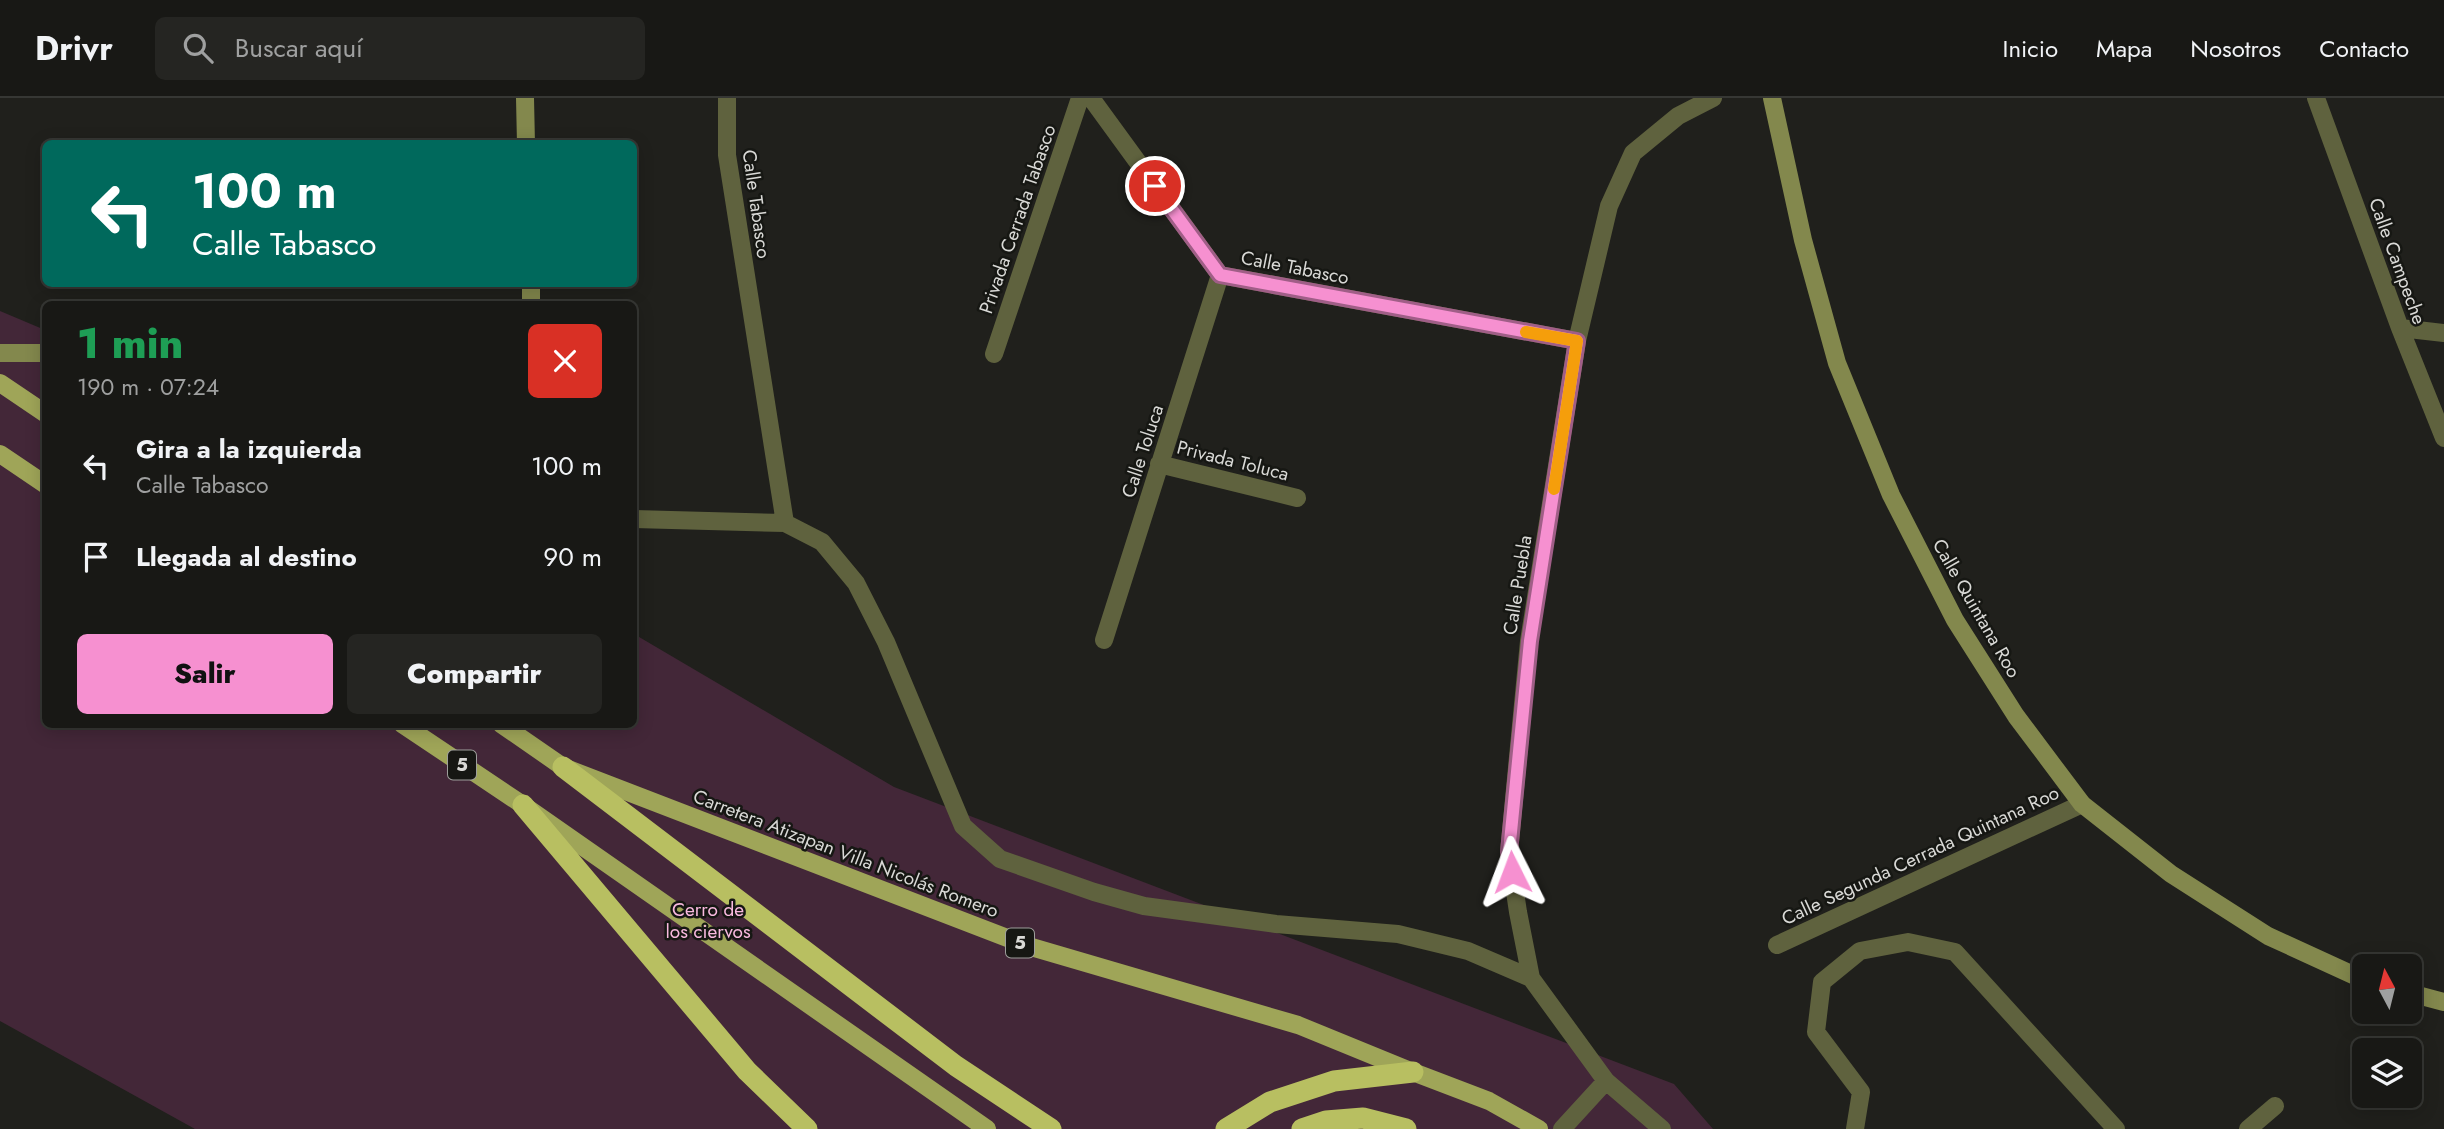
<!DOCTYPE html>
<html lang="es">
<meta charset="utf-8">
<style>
:root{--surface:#181815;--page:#252522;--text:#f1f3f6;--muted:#9fa0a0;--line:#363734;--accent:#f690d0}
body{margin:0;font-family:Jost,sans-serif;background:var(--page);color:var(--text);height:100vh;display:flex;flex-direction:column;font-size:26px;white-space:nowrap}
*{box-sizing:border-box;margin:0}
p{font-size:23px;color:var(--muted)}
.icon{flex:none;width:38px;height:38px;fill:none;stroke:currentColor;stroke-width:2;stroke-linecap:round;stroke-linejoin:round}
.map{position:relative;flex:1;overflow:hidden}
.sheet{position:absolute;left:42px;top:203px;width:595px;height:427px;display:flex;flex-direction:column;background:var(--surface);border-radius:10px;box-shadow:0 4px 18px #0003,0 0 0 2px var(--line)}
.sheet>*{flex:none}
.top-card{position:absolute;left:42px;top:42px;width:595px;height:147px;border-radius:10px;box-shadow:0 4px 18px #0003,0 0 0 2px var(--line);background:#00695c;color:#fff;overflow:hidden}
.needle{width:46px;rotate:353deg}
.controls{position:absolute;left:2352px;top:856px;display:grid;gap:14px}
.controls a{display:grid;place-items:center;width:70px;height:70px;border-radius:10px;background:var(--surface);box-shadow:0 4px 18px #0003,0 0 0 2px var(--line);font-size:35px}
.pin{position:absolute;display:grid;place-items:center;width:60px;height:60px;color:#fff;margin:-30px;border:4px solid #fff;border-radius:50%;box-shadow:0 2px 7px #0007}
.me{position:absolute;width:77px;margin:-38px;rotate:357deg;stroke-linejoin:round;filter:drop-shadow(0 0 5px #0008)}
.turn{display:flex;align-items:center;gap:24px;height:147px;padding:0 35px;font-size:32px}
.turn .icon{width:91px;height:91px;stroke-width:2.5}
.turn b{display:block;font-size:49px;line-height:60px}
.round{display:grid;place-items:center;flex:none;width:74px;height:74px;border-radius:10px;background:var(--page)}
.overview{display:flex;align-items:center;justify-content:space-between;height:119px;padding:0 35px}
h1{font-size:42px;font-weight:800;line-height:52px;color:#1e9e55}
.primary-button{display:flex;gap:14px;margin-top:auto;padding:14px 35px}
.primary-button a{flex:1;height:80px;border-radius:10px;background:var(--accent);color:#111;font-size:28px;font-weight:800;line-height:80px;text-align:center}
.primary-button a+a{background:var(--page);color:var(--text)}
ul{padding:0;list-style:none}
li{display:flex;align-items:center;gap:21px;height:91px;padding:0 35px}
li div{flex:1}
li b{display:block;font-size:26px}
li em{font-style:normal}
header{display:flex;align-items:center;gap:42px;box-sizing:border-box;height:98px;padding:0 35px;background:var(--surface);border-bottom:2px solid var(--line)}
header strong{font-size:33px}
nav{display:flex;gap:38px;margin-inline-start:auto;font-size:24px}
.search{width:490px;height:63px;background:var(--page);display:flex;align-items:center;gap:18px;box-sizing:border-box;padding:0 24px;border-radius:10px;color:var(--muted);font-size:26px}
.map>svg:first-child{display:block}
</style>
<header>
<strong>Drivr</strong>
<div class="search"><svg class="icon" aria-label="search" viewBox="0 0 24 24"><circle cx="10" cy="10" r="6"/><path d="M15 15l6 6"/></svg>Buscar aquí</div>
<nav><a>Inicio</a><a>Mapa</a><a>Nosotros</a><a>Contacto</a></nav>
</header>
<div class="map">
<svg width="2444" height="1031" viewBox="0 0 2444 1031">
<rect width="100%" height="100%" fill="#20201c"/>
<!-- green -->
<path fill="#432738" d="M 0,213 L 45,232 L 46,626 L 634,626 L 634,536 L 894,689 L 1674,986 L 1713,1031 L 195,1031 L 0,923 Z"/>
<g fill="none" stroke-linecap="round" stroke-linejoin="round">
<!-- street -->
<path stroke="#5f623e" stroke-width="18" d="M 727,0 L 727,57 L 785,425
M 1091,0 L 1220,177 L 1577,243
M 2316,0 L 2400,230 L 2444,340
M 2400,230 L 2444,235
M 994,256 L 1080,0
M 1159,366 L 1297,400
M 634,421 L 785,425 L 822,444 L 856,485 L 886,544 L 963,728 L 1000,761 L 1094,794 L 1144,808 L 1276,826 L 1398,836 L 1468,853 L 1531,880
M 1104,542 L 1220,177
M 1777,847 L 2082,706
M 1606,983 L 1662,1031
M 1562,1031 L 1606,983 L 1531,880 L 1518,814 L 1509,754 L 1529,543 L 1577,243 L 1609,108 L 1633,55 L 1678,18 L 1713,0
M 1855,1031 L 1861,994 L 1816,934 L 1822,884 L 1860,853 L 1908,844 L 1955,854 L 2116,1031
M 2248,1031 L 2275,1008"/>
<!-- secondary -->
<path stroke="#83884d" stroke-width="18" d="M 525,0 L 526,46
M 1772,0 L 1803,142 L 1837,265 L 1891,397 L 1955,522 L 2016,618 L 2082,706 L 2171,776 L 2268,838 L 2364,882
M 531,186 L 531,206
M 0,255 L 46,255
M 2410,895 L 2444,904"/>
<!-- primary -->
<path stroke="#9fa558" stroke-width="18" d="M 0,285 L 46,316
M 0,356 L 46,387
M 402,626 L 523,707 L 987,1031
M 501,626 L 563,669 L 1028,848 L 1298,927 L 1413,974 L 1489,1003 L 1539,1031"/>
<!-- highway -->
<path stroke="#b8bf61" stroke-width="21" d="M 563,669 L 956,968 L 1051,1031
M 523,707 L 747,973 L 807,1031
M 1226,1031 L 1270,1004 L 1334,983 L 1413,974
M 1302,1031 L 1326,1023 L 1363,1020 L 1406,1031"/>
</g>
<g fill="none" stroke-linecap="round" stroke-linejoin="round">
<defs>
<path id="route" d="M 1155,88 L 1220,177 L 1577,243 L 1530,543 L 1509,754 L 1512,774"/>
</defs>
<!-- route casing -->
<use href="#route" stroke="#a05e87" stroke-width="18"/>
<!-- route -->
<use href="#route" stroke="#f690d0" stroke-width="12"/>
<!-- slow -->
<path stroke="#f59e0b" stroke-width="12" d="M 1526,234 L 1577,243 L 1554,391"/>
</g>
<g text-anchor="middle" stroke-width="5" stroke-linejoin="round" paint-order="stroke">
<!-- shield labels -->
<g fill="#161713" stroke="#9e9f9c" stroke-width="2">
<rect x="448" y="652.5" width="28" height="29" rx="5"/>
<rect x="1006" y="830.5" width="28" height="29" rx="5"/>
</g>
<g font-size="18" font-weight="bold" fill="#d9d9d6">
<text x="462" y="673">5</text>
<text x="1020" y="851">5</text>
</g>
<!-- street labels -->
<g font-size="19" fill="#d9d9d6" stroke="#161713">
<text transform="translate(757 106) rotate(82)" y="7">Calle Tabasco</text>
<text transform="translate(1017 121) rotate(-71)" y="7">Privada Cerrada Tabasco</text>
<text transform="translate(2398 163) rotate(70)" y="7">Calle Campeche</text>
<text transform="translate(1295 169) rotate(11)" y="7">Calle Tabasco</text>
<text transform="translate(1142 353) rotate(-72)" y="7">Calle Toluca</text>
<text transform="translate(1233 362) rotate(14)" y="7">Privada Toluca</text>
<text transform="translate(1517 487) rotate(-81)" y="7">Calle Puebla</text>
<text transform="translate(1977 510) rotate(60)" y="7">Calle Quintana Roo</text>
<text transform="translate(846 755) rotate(21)" y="7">Carretera Atizapan Villa Nicolás Romero</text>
<text transform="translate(1920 757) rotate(-25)" y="7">Calle Segunda Cerrada Quintana Roo</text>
</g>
<!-- park labels -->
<g font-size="19" fill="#f9b9df" stroke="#161713">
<text x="708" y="818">Cerro de<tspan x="708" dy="22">los ciervos</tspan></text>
</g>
</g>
</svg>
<div class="controls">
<a><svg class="needle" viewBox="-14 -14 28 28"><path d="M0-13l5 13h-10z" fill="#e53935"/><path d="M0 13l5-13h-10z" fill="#9fa0a0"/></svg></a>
<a><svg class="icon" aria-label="layers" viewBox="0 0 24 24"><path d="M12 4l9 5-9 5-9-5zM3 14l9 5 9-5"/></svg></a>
</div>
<div class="pin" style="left:1155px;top:88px;background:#d93025"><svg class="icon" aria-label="arrive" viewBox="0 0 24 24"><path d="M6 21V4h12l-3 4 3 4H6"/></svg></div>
<svg class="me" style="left:1512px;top:774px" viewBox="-20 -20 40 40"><path d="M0-17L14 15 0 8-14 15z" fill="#f690d0" stroke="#fff" stroke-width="4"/></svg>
<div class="top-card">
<div class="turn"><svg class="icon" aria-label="left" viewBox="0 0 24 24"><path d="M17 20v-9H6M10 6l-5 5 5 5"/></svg><div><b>100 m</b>Calle Tabasco</div></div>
</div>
<section class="sheet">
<div class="overview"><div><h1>1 min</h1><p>190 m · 07:24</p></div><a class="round" style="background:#d93025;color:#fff"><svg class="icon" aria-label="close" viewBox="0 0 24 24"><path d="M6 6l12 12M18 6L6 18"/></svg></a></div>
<ul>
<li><svg class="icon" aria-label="left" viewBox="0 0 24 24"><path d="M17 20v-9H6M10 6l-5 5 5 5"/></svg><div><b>Gira a la izquierda</b><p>Calle Tabasco</p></div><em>100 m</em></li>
<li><svg class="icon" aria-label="arrive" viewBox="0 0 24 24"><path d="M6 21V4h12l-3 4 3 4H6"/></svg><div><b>Llegada al destino</b></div><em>90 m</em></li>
</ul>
<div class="primary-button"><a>Salir</a><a>Compartir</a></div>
</section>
</div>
